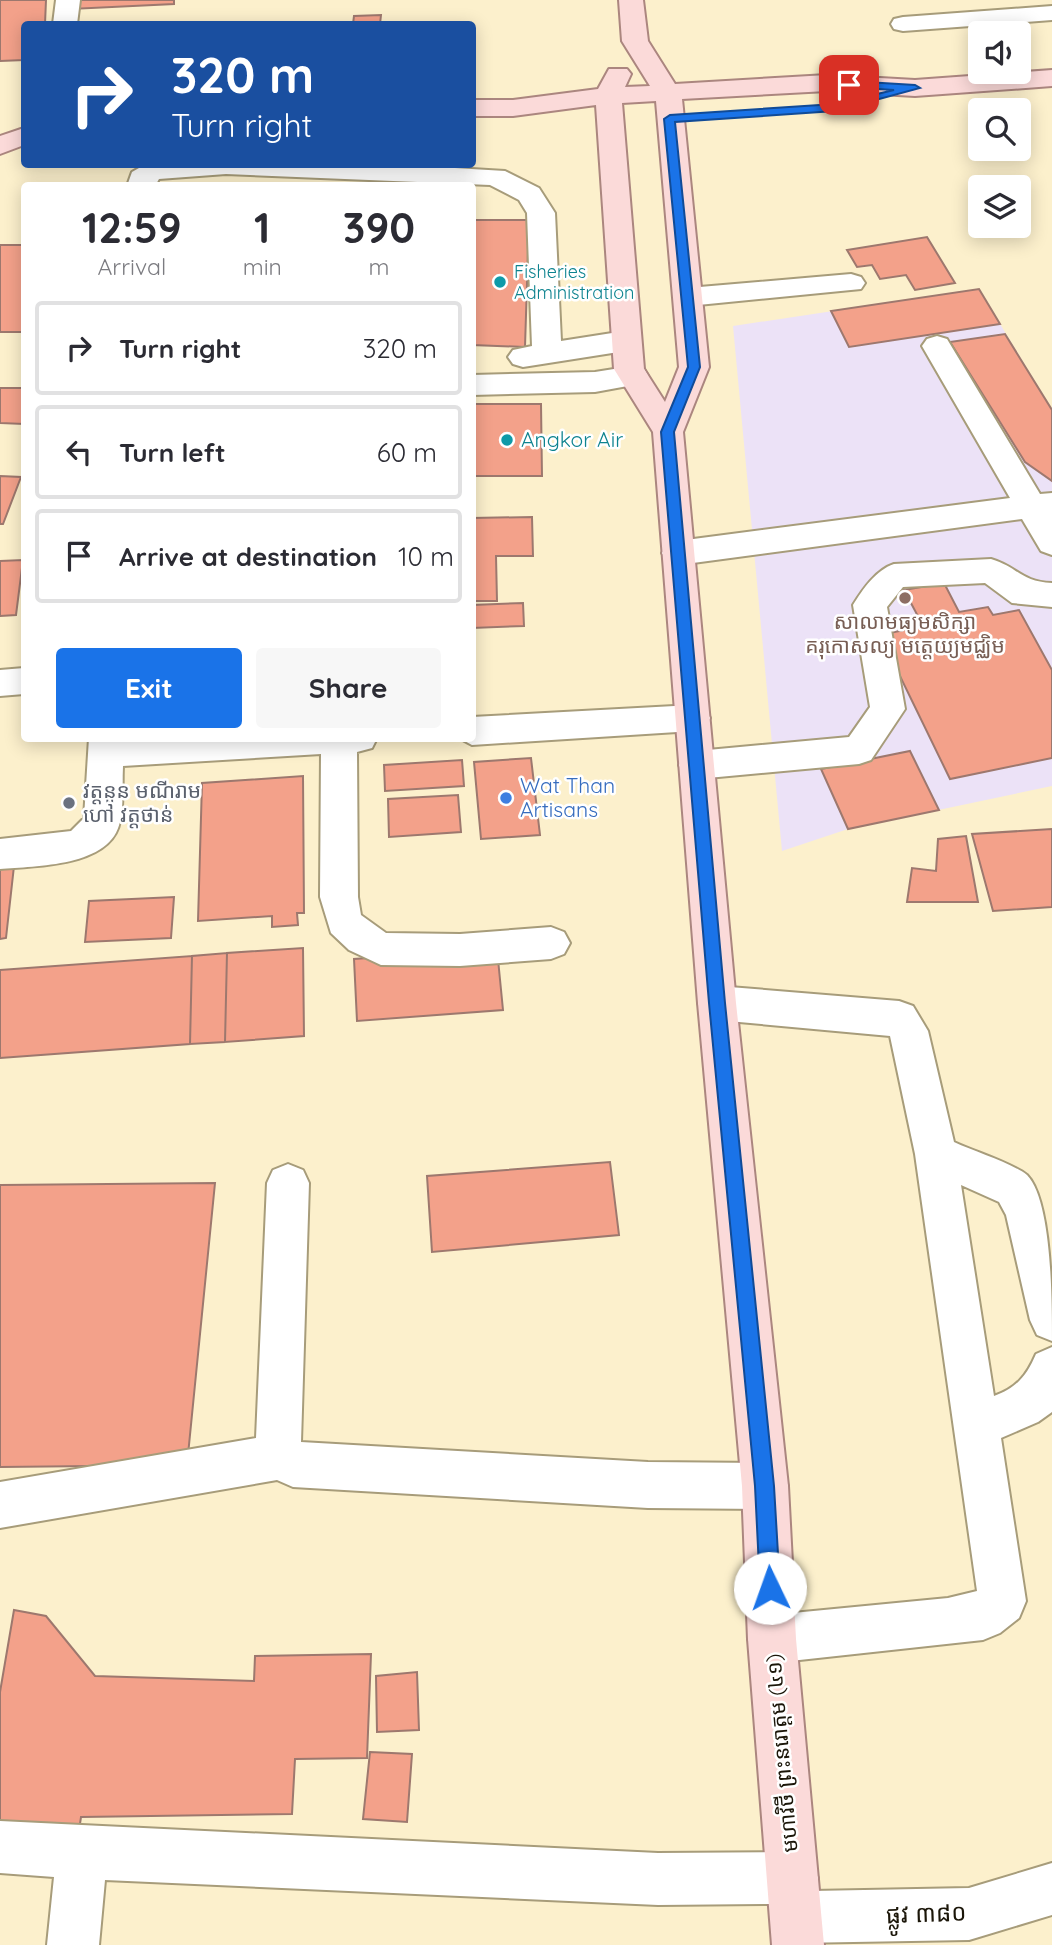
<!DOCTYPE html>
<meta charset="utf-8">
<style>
:root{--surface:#fff;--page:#f7f7f7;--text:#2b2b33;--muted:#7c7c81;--line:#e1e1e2;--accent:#1a73e8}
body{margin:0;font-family:Quicksand,"Noto Sans Khmer",sans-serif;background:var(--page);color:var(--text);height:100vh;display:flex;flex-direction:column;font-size:26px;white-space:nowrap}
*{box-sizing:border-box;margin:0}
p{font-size:23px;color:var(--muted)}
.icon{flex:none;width:38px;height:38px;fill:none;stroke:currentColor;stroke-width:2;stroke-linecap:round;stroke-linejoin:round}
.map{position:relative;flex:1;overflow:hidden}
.side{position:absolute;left:21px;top:182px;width:455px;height:560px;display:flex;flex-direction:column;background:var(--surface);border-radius:7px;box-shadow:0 4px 18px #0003}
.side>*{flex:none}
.guide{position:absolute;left:21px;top:21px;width:455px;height:147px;border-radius:7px;box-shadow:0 4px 18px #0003;background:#1a4fa0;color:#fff;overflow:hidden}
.buttons{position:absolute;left:968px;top:21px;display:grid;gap:14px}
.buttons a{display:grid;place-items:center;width:63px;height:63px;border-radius:7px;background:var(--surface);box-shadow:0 4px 18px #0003;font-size:35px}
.pin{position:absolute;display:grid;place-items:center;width:60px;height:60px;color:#fff;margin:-30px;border-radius:14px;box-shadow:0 4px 10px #0006}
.me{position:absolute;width:77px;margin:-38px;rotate:357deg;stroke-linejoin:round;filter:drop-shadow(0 0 5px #0008)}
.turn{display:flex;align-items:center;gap:24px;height:147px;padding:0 35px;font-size:32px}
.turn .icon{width:91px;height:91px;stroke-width:2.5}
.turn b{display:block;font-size:49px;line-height:60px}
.eta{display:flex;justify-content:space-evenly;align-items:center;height:119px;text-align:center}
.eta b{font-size:42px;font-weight:700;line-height:49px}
.button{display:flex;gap:14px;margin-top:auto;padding:14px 35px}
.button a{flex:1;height:80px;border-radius:7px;background:var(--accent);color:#fff;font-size:28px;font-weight:700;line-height:80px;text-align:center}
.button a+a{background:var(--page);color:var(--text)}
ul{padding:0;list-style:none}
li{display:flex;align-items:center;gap:21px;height:94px;margin:0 14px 10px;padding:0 21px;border:4px solid var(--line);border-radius:7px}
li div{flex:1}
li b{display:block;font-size:26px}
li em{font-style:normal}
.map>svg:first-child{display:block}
</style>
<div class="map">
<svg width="1052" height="1945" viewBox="0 0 1052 1945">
<rect width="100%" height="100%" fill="#fcf0cc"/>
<!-- education -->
<path fill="#ece2f7" d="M 979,289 L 1052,410 L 1052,786 L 848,829 L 782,851 L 733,326 Z"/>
<!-- building -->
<path fill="#f3a18a" stroke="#9d786e" stroke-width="2" d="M 0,0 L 46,0 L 45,24 L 24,24 L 24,60 L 0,61 Z
M 72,0 L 174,0 L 174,4 L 71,9 Z
M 381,15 L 380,24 L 353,24 L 354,16 Z
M 156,183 L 304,185 L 155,186 Z
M 472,220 L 529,220 L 525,347 L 472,345 Z
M 927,237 L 955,283 L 915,290 L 906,275 L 880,279 L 872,265 L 857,267 L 847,250 Z
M 0,245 L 24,245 L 24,332 L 0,332 Z
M 979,289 L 1000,324 L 849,347 L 831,311 Z
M 1005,334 L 1052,410 L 1052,481 L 1025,462 L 950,342 Z
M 0,388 L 24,388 L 24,424 L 0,423 Z
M 472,404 L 541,404 L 542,476 L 472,476 Z
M 0,476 L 21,477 L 3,524 L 0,524 Z
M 532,517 L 533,556 L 496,556 L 497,601 L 472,601 L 472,518 Z
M 23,560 L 16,615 L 0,616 L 0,561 Z
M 944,583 L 959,612 L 988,607 L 993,615 L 1019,610 L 1052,670 L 1052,758 L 950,779 L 880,635 L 909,629 L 906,623 L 920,620 L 904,590 Z
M 523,603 L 524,626 L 472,628 L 472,605 Z
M 910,751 L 939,810 L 848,829 L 821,769 Z
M 531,758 L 540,835 L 481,839 L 474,762 Z
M 462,760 L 464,786 L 385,791 L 384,765 Z
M 303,776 L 304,913 L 297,913 L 298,925 L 272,927 L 272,916 L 198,921 L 202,783 Z
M 458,795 L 461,832 L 389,837 L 388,799 Z
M 1052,829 L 1052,907 L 993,911 L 972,834 Z
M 966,836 L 978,902 L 907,902 L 912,868 L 936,871 L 938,839 Z
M 0,866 L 14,866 L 6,938 L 0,939 Z
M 174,897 L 171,938 L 85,942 L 89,901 Z
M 303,948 L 304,1036 L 225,1042 L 227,953 Z
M 497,949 L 503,1010 L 357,1021 L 354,959 Z
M 227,953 L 225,1042 L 190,1044 L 192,956 Z
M 192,956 L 190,1044 L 0,1058 L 0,970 Z
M 610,1162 L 619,1235 L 432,1252 L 427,1176 Z
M 215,1183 L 187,1465 L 0,1467 L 0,1185 Z
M 14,1610 L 46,1616 L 95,1676 L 254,1681 L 255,1656 L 371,1654 L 367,1758 L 295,1759 L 292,1814 L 81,1817 L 78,1837 L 0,1838 L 0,1692 Z
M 417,1672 L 419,1730 L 377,1732 L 376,1676 Z
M 370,1752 L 412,1754 L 407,1822 L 363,1819 Z"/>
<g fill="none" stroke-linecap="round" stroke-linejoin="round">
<defs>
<path id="minor" d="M 56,0 L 80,0 L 77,24 L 53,24 Z
M 1052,6 L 1052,20 L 903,31 L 894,29 L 891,24 L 894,19 L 903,17 Z
M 146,164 L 388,164 L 505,171 L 539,188 L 555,213 L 561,341 L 625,331 L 635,334 L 640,341 L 635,348 L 625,351 L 523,367 L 513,364 L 508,357 L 513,350 L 532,346 L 527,213 L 519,200 L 490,185 L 226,174 L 159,179 L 155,186 L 127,186 L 132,172 Z
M 851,274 L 861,277 L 865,283 L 861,289 L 688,306 L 678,303 L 674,297 L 678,291 L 688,288 Z
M 937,336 L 947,339 L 1040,494 L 1052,493 L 1052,555 L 1041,551 L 1022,519 L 678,565 L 667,561 L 662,553 L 667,545 L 678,541 L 1010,498 L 922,346 L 927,339 Z
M 633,366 L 644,369 L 648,376 L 644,383 L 595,392 L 472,395 L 472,375 L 595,372 Z
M 991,559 C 1018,567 1021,582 1052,583 L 1052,607 L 1012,603 L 985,583 L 903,587 L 887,607 L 905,709 L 871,760 L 859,764 L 697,779 L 684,775 L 679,765 L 684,755 L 697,751 L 849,737 L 870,707 L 853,605 C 863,589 876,570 894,564 Z
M 24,668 L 24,694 L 0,696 L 0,670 Z
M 693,705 L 705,709 L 710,718 L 705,727 L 693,731 L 472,745 L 459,738 L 472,738 L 472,717 Z
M 89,738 L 377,738 L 372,748 L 357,752 L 358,897 L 361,915 L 386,933 L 460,934 L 551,927 L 564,932 L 570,943 L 564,954 L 551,959 L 460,966 L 381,965 L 349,950 L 331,933 L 320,897 L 321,754 L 123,766 C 122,784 124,804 120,821 C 112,867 35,866 0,869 L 0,839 L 71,831 L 84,818 Z
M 717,986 L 899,1001 L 913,1006 L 928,1031 L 954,1142 C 975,1152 1010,1162 1027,1175 C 1052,1201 1052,1301 1052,1341 L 1037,1335 L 1030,1320 L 1006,1215 L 999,1202 L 961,1185 L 994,1396 C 1017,1388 1027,1375 1036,1354 L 1052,1347 L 1052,1412 L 1038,1422 L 1001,1438 L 1026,1601 L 1019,1618 L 1000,1633 L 983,1640 L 772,1663 L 755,1656 L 748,1639 L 755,1622 L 772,1615 L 948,1598 L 977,1591 L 915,1154 L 890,1036 L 717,1020 L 703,1015 L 698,1003 L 703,991 Z
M 288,1164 L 303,1170 L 309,1183 L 301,1442 L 648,1462 L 765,1463 L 781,1470 L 788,1486 L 781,1502 L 765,1509 L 648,1508 L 293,1487 L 277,1480 L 0,1528 L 0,1482 L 256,1438 L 267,1183 L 273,1170 Z
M 0,1821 L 658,1853 L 792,1852 L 810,1860 L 818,1878 L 812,1891 L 969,1888 L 1052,1863 L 1052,1915 L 969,1940 L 796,1943 L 778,1935 L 770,1917 L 775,1904 L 658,1905 L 105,1880 L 99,1945 L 47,1945 L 54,1877 L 0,1873 Z"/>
<path id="major" d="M 619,0 L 643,0 L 648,41 L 675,84 L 827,75 L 915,80 L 1052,70 L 1052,86 L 915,96 L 827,91 L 682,99 L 709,367 L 683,432 L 736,1003 L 788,1486 L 796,1639 L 824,1945 L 772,1945 L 748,1639 L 742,1486 L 698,1003 L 653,432 L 614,369 L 596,105 L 513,116 L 472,116 L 472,100 L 513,100 L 598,89 L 609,69 L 627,69 L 631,74 L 625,87 L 650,86 L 622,41 ZM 656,101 L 679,367 L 665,402 L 644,369 L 622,103 Z
M 24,128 L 24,145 L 0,154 L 0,136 Z"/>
</defs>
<!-- minor casing -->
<use href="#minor" stroke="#a79c7a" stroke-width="4"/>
<!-- major casing -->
<use href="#major" stroke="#ab867f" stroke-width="4"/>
<!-- minor -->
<use href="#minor" fill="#fff" fill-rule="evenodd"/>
<!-- major -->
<use href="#major" fill="#fbdad9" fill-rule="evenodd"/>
</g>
<!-- route -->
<path fill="#1a73e8" stroke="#114b97" stroke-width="2" d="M 849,81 L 915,85 L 920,88 L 835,111 L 675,122 L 700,367 L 674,432 L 725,1003 L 774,1486 L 780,1588 L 777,1595 L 770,1598 L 763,1595 L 760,1588 L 755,1486 L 709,1003 L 661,432 L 688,367 L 664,119 L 670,115 L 835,104 L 894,90 L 845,87 L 845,82 Z"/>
<!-- markers -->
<g fill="#0f9aa8" stroke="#fff" stroke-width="2.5">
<circle cx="500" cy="282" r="7"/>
<circle cx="507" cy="440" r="7"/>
</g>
<circle fill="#8d6e63" stroke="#fff" stroke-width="2.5" cx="905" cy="598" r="7"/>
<circle fill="#3f7fe0" stroke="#fff" stroke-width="2.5" cx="506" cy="798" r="7"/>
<circle fill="#6b7280" stroke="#fff" stroke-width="2.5" cx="69" cy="803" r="7"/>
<g text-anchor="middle" stroke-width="5" stroke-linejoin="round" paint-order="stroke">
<!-- far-culture labels -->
<g font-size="18" fill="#0d838f" stroke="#fff" text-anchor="start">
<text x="514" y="278">Fisheries<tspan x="514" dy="21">Administration</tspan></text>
</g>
<!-- culture labels -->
<g font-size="21" fill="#0d838f" stroke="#fff" text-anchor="start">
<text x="521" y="447">Angkor Air</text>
</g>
<!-- education labels -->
<g font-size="21" fill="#785e54" stroke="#fff">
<text x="905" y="629">សាលាមធ្យមសិក្សា<tspan x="905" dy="24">គរុកោសល្យ មត្តេយ្យមជ្ឈិម</tspan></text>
</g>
<!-- shop labels -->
<g font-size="21" fill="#366cbe" stroke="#fff" text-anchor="start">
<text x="520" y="793">Wat Than<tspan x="520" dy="24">Artisans</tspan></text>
</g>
<!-- worship labels -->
<g font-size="21" fill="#5b616d" stroke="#fff" text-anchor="start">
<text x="83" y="798">វត្តនួន មណីរាម<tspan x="83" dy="24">ហៅ វត្តថាន់</tspan></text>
</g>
<!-- street labels -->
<g font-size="21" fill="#1b1609" stroke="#fff">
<text transform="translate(782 1753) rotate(-95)" y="7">មហាវិថី ព្រះនរោត្តម (៤១)</text>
</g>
<!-- near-street labels -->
<g font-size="24" fill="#1b1609" stroke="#fff">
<text transform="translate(926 1914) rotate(-2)" y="8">ផ្លូវ ៣៨០</text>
</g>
</g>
</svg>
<div class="buttons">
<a><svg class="icon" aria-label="sound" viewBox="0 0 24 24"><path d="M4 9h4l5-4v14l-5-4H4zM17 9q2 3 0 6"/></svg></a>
<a><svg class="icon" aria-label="search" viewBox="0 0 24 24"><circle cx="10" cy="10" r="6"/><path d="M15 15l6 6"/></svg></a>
<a><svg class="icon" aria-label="layers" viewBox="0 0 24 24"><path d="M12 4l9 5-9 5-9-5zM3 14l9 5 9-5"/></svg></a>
</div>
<div class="pin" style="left:849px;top:85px;background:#d93025"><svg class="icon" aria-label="arrive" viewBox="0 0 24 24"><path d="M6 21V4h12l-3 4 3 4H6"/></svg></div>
<svg class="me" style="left:770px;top:1588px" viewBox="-20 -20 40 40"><circle r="19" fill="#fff"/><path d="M0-13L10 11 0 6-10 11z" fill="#1a73e8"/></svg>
<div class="guide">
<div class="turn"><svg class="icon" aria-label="right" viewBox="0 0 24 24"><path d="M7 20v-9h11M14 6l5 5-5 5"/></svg><div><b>320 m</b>Turn right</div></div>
</div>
<section class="side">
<div class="eta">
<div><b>12:59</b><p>Arrival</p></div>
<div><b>1</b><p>min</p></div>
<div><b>390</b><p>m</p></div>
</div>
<ul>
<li><svg class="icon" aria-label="right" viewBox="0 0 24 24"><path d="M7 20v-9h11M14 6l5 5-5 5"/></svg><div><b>Turn right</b></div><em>320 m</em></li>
<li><svg class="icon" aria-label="left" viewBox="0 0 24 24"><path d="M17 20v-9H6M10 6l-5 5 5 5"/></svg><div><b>Turn left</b></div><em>60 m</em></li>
<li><svg class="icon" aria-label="arrive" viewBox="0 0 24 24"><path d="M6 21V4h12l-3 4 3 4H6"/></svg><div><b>Arrive at destination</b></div><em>10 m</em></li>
</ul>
<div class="button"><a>Exit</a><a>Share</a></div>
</section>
</div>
